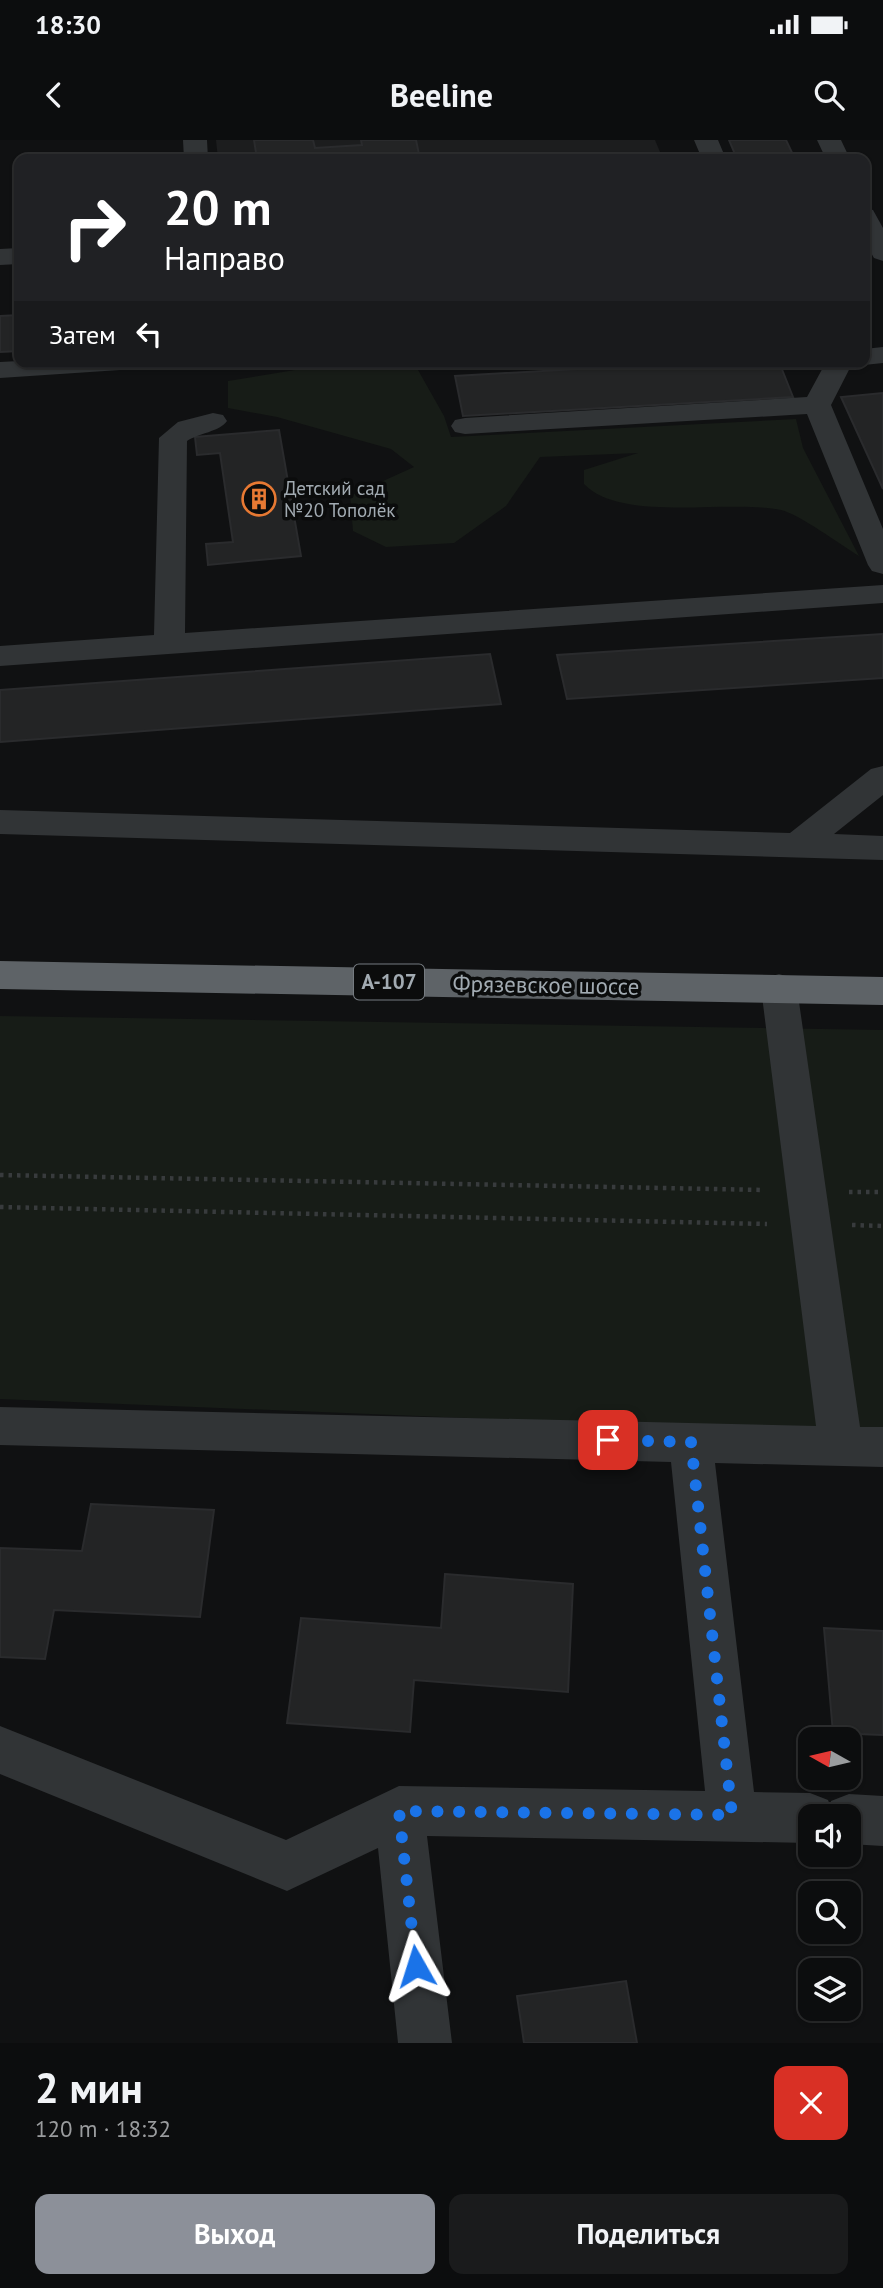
<!DOCTYPE html>
<html lang="ru">
<meta charset="utf-8">
<style>
:root{--surface:#0c0d0e;--page:#1a1b1c;--text:#f1f3f6;--muted:#9a9c9e;--line:#2c2d2e;--accent:#8c9099}
body{margin:0;font-family:"PT Sans",sans-serif;background:var(--page);color:var(--text);height:100vh;display:flex;flex-direction:column;font-size:26px;white-space:nowrap}
*{box-sizing:border-box;margin:0}
p{font-size:23px;color:var(--muted)}
.icon{flex:none;width:38px;height:38px;fill:none;stroke:currentColor;stroke-width:2;stroke-linecap:round;stroke-linejoin:round}
.map{position:relative;height:1903px;overflow:hidden}
.drawer{display:flex;flex-direction:column;background:var(--surface);flex:1}
.drawer>*{flex:none}
.hud{position:absolute;left:14px;top:14px;width:856px;height:214px;border-radius:14px;box-shadow:0 2px 5px #0004,0 0 0 2px var(--line);background:#202124;color:#fff;overflow:hidden}
.needle{width:46px;rotate:278deg}
.fabs{position:absolute;left:798px;top:1587px;display:grid;gap:14px}
.fabs a{display:grid;place-items:center;width:63px;height:63px;border-radius:14px;background:var(--surface);box-shadow:0 2px 5px #0004,0 0 0 2px var(--line);font-size:35px}
.pin{position:absolute;display:grid;place-items:center;width:60px;height:60px;color:#fff;margin:-30px;border-radius:14px;box-shadow:0 4px 10px #0006}
.me{position:absolute;width:77px;margin:-38px;rotate:354deg;stroke-linejoin:round;filter:drop-shadow(0 0 5px #0008)}
.turn{display:flex;align-items:center;gap:24px;height:147px;padding:0 35px;font-size:32px}
.turn .icon{width:91px;height:91px;stroke-width:2.5}
.turn b{display:block;font-size:49px;line-height:60px}
.then{display:flex;align-items:center;height:66px;padding:0 35px;background:#0003;gap:14px;font-size:26px}
.round{display:grid;place-items:center;flex:none;width:74px;height:74px;border-radius:14px;background:var(--page)}
.summary{display:flex;align-items:center;justify-content:space-between;height:119px;padding:0 35px}
h1{font-size:42px;font-weight:700;line-height:52px}
.primary-button{display:flex;gap:14px;margin-top:auto;padding:14px 35px}
.primary-button a{flex:1;height:80px;border-radius:14px;background:var(--accent);color:#fff;font-size:28px;font-weight:700;line-height:80px;text-align:center}
.primary-button a+a{background:var(--page);color:var(--text)}
.status{display:flex;justify-content:space-between;align-items:center;height:49px;padding:0 35px;background:var(--surface);direction:ltr}
.status svg{height:19px;fill:currentColor}
header{display:flex;justify-content:space-between;align-items:center;height:91px;padding:0 35px;background:var(--surface);font-size:32px;font-weight:700}
.map>svg:first-child{display:block}
</style>
<div class="status"><b>18:30</b><svg viewBox="0 0 49 12"><path d="M0 12V9h3v3zM5 12V6h3v6zM10 12V3h3v9zM15 12V0h3v12zM26 1h20v11H26zM47 4h2v5h-2z"/></svg></div>
<header><svg class="icon" aria-label="back" viewBox="0 0 24 24"><path d="M15 5l-7 7 7 7"/></svg>Beeline<svg class="icon" aria-label="search" viewBox="0 0 24 24"><circle cx="10" cy="10" r="6"/><path d="M15 15l6 6"/></svg></header>
<div class="map">
<svg width="883" height="1903" viewBox="0 0 883 1903">
<rect width="100%" height="100%" fill="#101112"/>
<!-- built -->
<path fill="#1c1d1e" d="M 216,0 L 655,0 L 663,19 L 218,19 Z"/>
<!-- green -->
<path fill="#171c17" d="M 295,230 L 418,230 L 444,276 L 451,297 L 796,279 L 803,308 L 859,416 C 841,405 799,374 781,370 C 728,359 621,383 584,344 L 584,330 L 638,313 L 540,317 L 506,366 L 454,403 L 386,407 L 353,391 L 350,356 L 414,327 L 391,309 L 277,277 L 228,268 L 228,241 Z
M 0,876 L 883,890 L 883,1295 L 0,1259 Z"/>
<!-- building -->
<path fill="#232425" stroke="#2a2b2d" stroke-width="2" d="M 254,0 L 313,0 L 315,8 L 362,5 L 361,0 L 416,0 L 420,19 L 359,19 L 358,14 L 309,17 L 310,19 L 257,19 Z
M 729,0 L 786,0 L 795,19 L 737,19 Z
M 19,175 L 19,211 L 0,212 L 0,176 Z
M 700,222 L 779,222 L 793,257 L 463,276 L 455,236 Z
M 883,253 L 883,349 L 841,257 Z
M 279,290 L 301,416 L 208,425 L 206,404 L 233,402 L 220,313 L 197,315 L 195,297 Z
M 883,494 L 883,538 L 567,559 L 557,515 Z
M 490,514 L 501,564 L 0,602 L 0,550 Z
M 91,1364 L 214,1370 L 200,1477 L 54,1470 L 45,1519 L 0,1517 L 0,1408 L 82,1411 Z
M 445,1434 L 573,1444 L 568,1552 L 414,1540 L 410,1592 L 287,1583 L 301,1478 L 441,1488 Z
M 824,1488 L 883,1491 L 883,1595 L 833,1593 Z
M 626,1841 L 637,1903 L 524,1903 L 517,1856 Z"/>
<g fill="none" stroke-linecap="round" stroke-linejoin="round">
<!-- path -->
<path stroke="#383b3d" stroke-width="4.5" stroke-dasharray="3.5 5" stroke-linecap="butt" d="M 0,1035 L 763,1050
M 849,1052 L 883,1052
M 0,1067 L 767,1084
M 852,1085 L 883,1086"/>
<!-- minor -->
<path fill="#313436" fill-rule="evenodd" d="M 183,0 L 207,0 L 208,19 L 184,19 Z
M 694,0 L 718,0 L 726,19 L 702,19 Z
M 817,0 L 841,0 L 850,19 L 826,19 Z
M 864,68 L 873,70 L 883,88 L 883,121 L 874,118 L 864,101 Z
M 19,108 L 19,124 L 0,125 L 0,109 Z
M 883,207 L 883,223 L 864,225 L 854,222 L 864,222 L 864,209 Z
M 19,221 L 19,222 L 133,222 L 130,228 L 120,230 L 0,238 L 0,222 Z
M 826,222 L 853,222 L 831,265 L 883,389 L 883,434 L 872,431 L 868,425 L 807,274 L 465,294 L 455,292 L 451,286 L 455,280 L 465,278 L 807,257 Z
M 213,273 L 223,275 L 227,281 C 219,292 199,293 187,301 L 185,493 L 883,445 L 883,463 L 0,526 L 0,506 L 154,495 L 159,298 L 178,282 Z
M 883,626 L 883,655 L 834,694 L 883,696 L 883,720 L 0,694 L 0,670 L 790,693 L 871,629 Z
M 779,834 L 792,838 L 797,848 L 860,1287 L 883,1287 L 883,1327 L 715,1323 L 754,1652 L 810,1653 L 828,1660 L 830,1665 L 831,1661 L 849,1654 L 883,1656 L 883,1706 L 849,1704 L 849,1676 L 810,1676 L 810,1703 L 427,1696 L 452,1903 L 398,1903 L 378,1708 L 287,1751 L 0,1634 L 0,1586 L 286,1700 L 399,1646 L 705,1651 L 671,1322 L 0,1305 L 0,1267 L 816,1286 L 761,848 L 766,838 Z"/>
<!-- highway -->
<path fill="#5e6367" fill-rule="evenodd" d="M 0,821 L 883,837 L 883,865 L 0,849 Z"/>
</g>
<g fill="none" stroke-linecap="round" stroke-linejoin="round">
<!-- route -->
<path stroke="#1a73e8" stroke-width="12" stroke-dasharray="0 21.6" d="M 416,1826 L 399,1671 L 732,1675 L 691,1302 L 608,1300"/>
</g>
<!-- icons -->
<defs>
<symbol id="building-ring" viewBox="-11 -11 22 22"><circle r="9.5" fill="#0b0c0c" stroke="#e77933" stroke-width="1.5"/><path d="M-4-6H4V6H1V3H-1V6H-4ZM-2.5-4.3h1.7v1.8h-1.7ZM.8-4.3h1.7v1.8H.8ZM-2.5-1h1.7V.8h-1.7ZM.8-1h1.7V.8H.8Z" fill="#e77933"/></symbol>
</defs>
<g fill-rule="evenodd">
<use href="#building-ring" x="240" y="340" width="38" height="38"/>
</g>
<g text-anchor="middle" stroke-width="7" stroke-linejoin="round" paint-order="stroke">
<!-- far-poi labels -->
<g font-size="19" fill="#a2abb2" stroke="#0b0c0c" text-anchor="start">
<text x="284" y="355">Детский сад<tspan x="284" dy="22">№20 Тополёк</tspan></text>
</g>
<!-- shield labels -->
<rect fill="#0b0c0c" stroke="#757b80" stroke-width="2" x="354" y="824.5" width="70" height="35" rx="5"/>
<g font-size="21" font-weight="bold" fill="#a2abb2">
<text x="389" y="849">А-107</text>
</g>
<!-- street labels -->
<g font-size="23" fill="#a2abb2" stroke="#0b0c0c">
<text transform="translate(546 845) rotate(1)" y="8">Фрязевское шоссе</text>
</g>
</g>
</svg>
<div class="fabs">
<a><svg class="needle" viewBox="-14 -14 28 28"><path d="M0-13l5 13h-10z" fill="#e53935"/><path d="M0 13l5-13h-10z" fill="#9a9c9e"/></svg></a>
<a><svg class="icon" aria-label="sound" viewBox="0 0 24 24"><path d="M4 9h4l5-4v14l-5-4H4zM17 9q2 3 0 6"/></svg></a>
<a><svg class="icon" aria-label="search" viewBox="0 0 24 24"><circle cx="10" cy="10" r="6"/><path d="M15 15l6 6"/></svg></a>
<a><svg class="icon" aria-label="layers" viewBox="0 0 24 24"><path d="M12 4l9 5-9 5-9-5zM3 14l9 5 9-5"/></svg></a>
</div>
<div class="pin" style="left:608px;top:1300px;background:#d93025"><svg class="icon" aria-label="arrive" viewBox="0 0 24 24"><path d="M6 21V4h12l-3 4 3 4H6"/></svg></div>
<svg class="me" style="left:416px;top:1826px" viewBox="-20 -20 40 40"><path d="M0-17L14 15 0 8-14 15z" fill="#1a73e8" stroke="#fff" stroke-width="4"/></svg>
<div class="hud">
<div class="turn"><svg class="icon" aria-label="right" viewBox="0 0 24 24"><path d="M7 20v-9h11M14 6l5 5-5 5"/></svg><div><b>20 m</b>Направо</div></div>
<div class="then">Затем<svg class="icon" aria-label="left" viewBox="0 0 24 24"><path d="M17 20v-9H6M10 6l-5 5 5 5"/></svg></div>
</div>
</div>
<section class="drawer">
<div class="summary"><div><h1>2 мин</h1><p>120 m · 18:32</p></div><a class="round" style="background:#d93025;color:#fff"><svg class="icon" aria-label="close" viewBox="0 0 24 24"><path d="M6 6l12 12M18 6L6 18"/></svg></a></div>
<div class="primary-button"><a>Выход</a><a>Поделиться</a></div>
</section>
